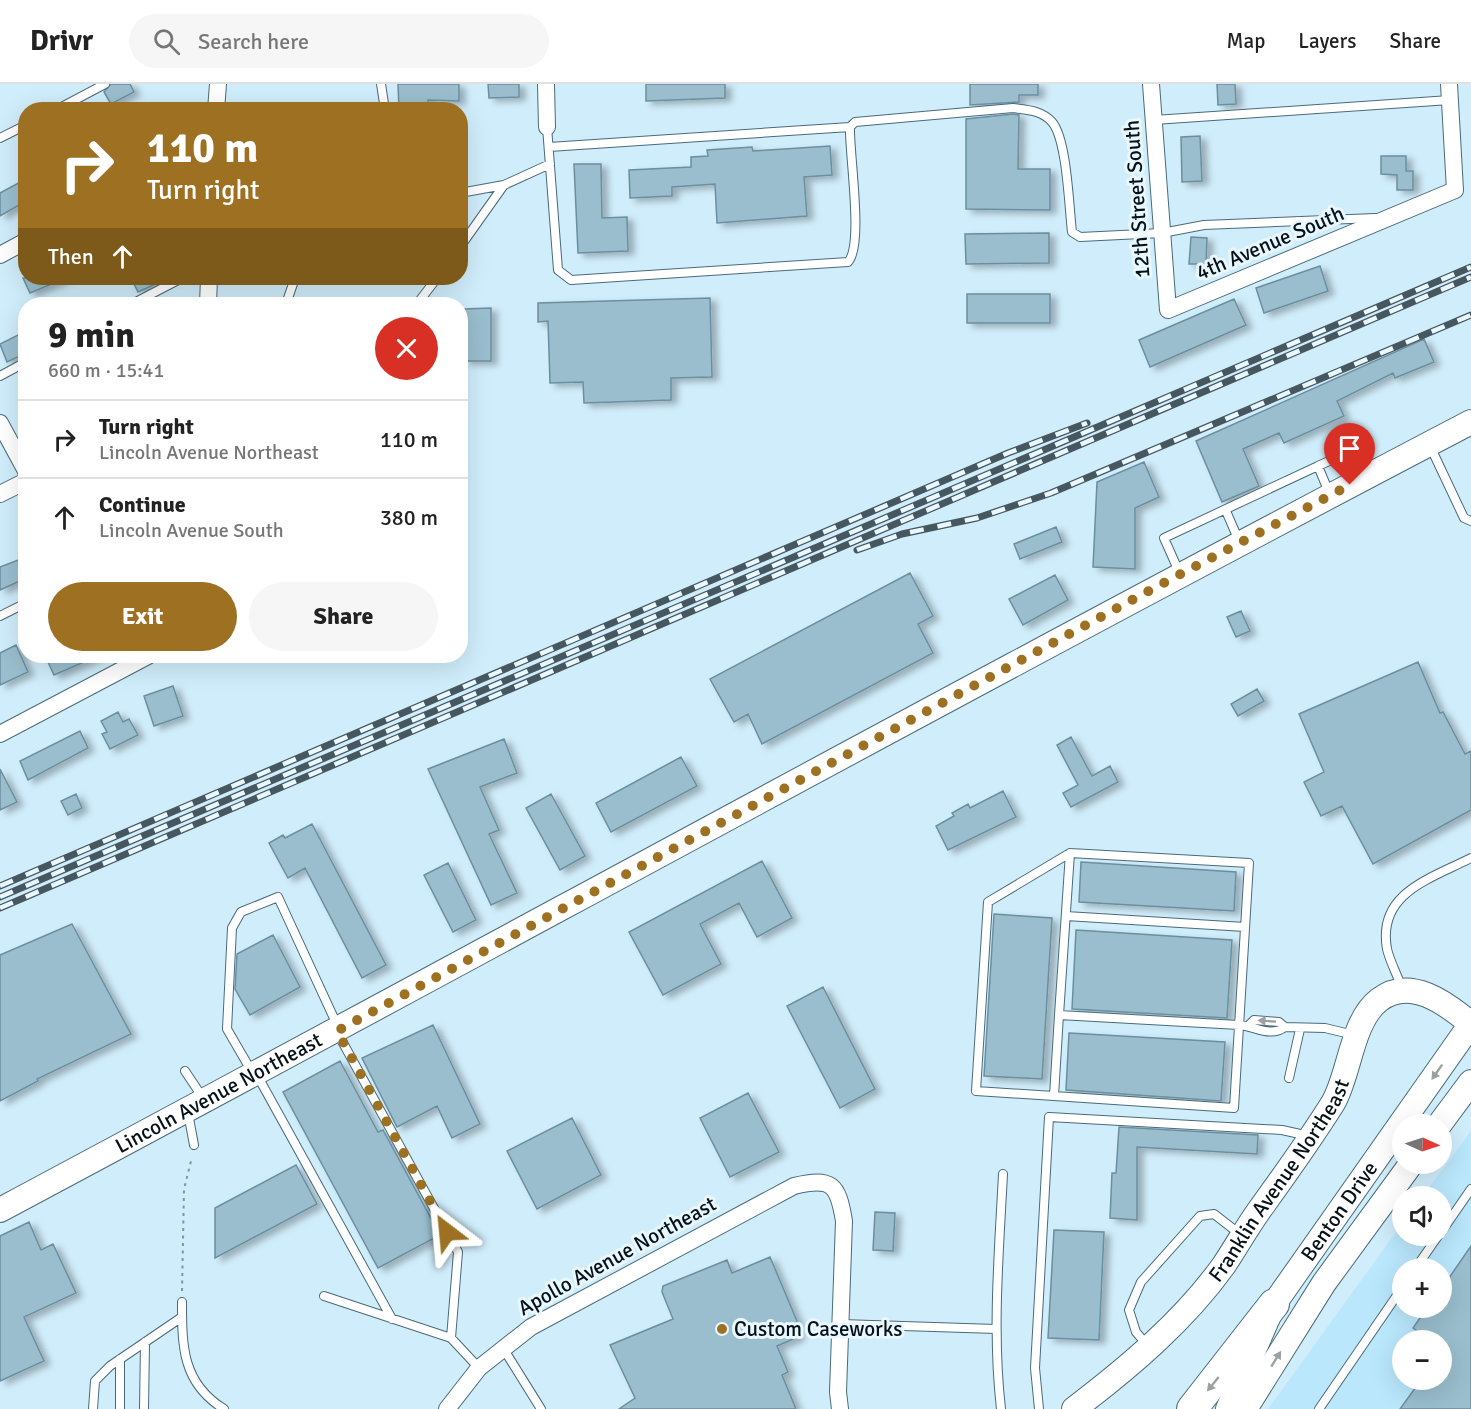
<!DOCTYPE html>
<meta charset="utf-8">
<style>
:root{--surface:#fff;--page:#f6f6f6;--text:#222;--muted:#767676;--line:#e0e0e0;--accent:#9d7121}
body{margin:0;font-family:Signika,sans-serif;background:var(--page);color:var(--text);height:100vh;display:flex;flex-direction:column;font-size:22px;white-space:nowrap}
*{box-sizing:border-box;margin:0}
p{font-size:20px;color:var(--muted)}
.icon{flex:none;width:33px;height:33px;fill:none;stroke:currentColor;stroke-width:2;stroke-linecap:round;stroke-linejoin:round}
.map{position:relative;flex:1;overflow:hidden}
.side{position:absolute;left:18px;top:213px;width:450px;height:366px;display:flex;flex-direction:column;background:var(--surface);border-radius:24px;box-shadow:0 6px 24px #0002}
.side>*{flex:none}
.top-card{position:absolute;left:18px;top:18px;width:450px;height:183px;border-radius:24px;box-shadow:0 6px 24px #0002;background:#9d7121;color:#fff;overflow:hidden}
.needle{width:39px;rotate:93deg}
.tools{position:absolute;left:1392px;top:1030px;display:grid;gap:12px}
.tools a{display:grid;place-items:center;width:60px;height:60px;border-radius:50%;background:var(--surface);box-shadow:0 6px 24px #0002;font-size:30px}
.pin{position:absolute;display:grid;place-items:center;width:51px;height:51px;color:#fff;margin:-62px -26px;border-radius:50% 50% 50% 0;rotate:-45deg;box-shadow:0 0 6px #0007}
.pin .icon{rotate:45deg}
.me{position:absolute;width:66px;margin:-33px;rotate:331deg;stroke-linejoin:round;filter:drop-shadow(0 0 4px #0008)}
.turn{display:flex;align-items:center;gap:21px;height:126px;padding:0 30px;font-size:27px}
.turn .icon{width:78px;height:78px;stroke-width:2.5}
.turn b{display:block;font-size:42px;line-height:51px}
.then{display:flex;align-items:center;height:57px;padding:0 30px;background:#0003;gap:12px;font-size:22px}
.round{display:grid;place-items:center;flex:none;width:63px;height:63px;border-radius:32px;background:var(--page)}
.overview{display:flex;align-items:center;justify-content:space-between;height:102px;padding:0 30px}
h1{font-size:36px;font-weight:700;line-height:45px}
.button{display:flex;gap:12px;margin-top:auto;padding:12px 30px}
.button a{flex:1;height:69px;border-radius:36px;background:var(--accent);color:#fff;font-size:24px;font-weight:700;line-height:69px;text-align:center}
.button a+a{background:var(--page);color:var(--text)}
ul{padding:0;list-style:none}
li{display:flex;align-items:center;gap:18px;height:78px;padding:0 30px;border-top:2px solid var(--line)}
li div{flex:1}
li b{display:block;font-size:22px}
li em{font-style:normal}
header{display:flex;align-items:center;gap:36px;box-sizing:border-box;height:84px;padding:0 30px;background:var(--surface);border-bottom:2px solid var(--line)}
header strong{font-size:28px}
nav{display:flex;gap:33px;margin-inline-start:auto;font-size:21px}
.search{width:420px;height:54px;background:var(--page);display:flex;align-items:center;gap:15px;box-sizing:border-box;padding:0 21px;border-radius:33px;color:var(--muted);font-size:22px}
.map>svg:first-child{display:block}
</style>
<header>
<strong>Drivr</strong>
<div class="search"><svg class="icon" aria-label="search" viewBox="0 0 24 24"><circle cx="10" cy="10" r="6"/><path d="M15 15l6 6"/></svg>Search here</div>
<nav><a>Map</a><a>Layers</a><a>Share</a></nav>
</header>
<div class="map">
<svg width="1471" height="1325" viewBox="0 0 1471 1325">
<defs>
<filter id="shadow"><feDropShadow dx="6" dy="3.5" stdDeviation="3" flood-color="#0004"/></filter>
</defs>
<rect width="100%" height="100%" fill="#d0edfb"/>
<!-- built -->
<path fill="#bae7fc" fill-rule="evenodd" d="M 1471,1047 L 1471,1325 L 1268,1325 L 1402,1140 L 1402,1152 L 1442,1152 L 1442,1113 L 1422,1113 ZM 1402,1185 L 1442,1185 L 1442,1224 L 1402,1224 ZM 1402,1257 L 1442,1257 L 1442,1296 L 1402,1296 Z"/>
<!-- building -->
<path fill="#9abece" stroke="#6c8f9f" stroke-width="1.5" filter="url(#shadow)" d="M 111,0 L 130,0 L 134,8 L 111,20 L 104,8 Z
M 398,0 L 459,0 L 459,17 L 428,16 L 429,26 L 399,26 Z
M 488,0 L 519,0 L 519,13 L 489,14 Z
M 646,0 L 725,0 L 725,14 L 646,17 Z
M 970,0 L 1038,0 L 1038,11 L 1019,11 L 1019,18 L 970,21 Z
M 1217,0 L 1235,0 L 1236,20 L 1218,21 Z
M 1013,30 L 1019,31 L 1018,85 L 1050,85 L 1050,126 L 966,125 L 966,35 Z
M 1200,52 L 1202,97 L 1182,98 L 1181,53 Z
M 830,62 L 832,91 L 804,93 L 807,132 L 717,139 L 715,100 L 672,103 L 672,112 L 630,114 L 629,86 L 691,83 L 691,73 L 708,72 L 707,66 L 752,63 L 753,67 Z
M 1381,72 L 1406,72 L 1406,87 L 1413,87 L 1413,106 L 1397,106 L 1397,91 L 1381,90 Z
M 574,80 L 601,80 L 602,134 L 627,133 L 628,167 L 578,169 Z
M 26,95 L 26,117 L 0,132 L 0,109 Z
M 1049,149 L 1049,179 L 966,180 L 965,150 Z
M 1191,153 L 1207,154 L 1206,180 L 1189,180 Z
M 1320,182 L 1328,207 L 1264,229 L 1256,204 Z
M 23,194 L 66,194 L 30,209 Z
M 131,194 L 169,194 L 138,208 Z
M 967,210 L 1050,210 L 1050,239 L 967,239 Z
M 710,214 L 712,293 L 671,294 L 671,316 L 584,319 L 583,298 L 550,299 L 548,237 L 538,238 L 538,219 Z
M 1234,215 L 1246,241 L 1150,283 L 1139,256 Z
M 491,224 L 491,277 L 464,277 L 464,225 Z
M 20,250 L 26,269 L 7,278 L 0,260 Z
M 1424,255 L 1434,278 L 1395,294 L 1393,289 L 1337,317 L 1344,332 L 1284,359 L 1279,349 L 1243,365 L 1259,402 L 1222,418 L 1196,357 Z
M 1144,378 L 1159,413 L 1135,424 L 1135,485 L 1093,483 L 1097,398 Z
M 1056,443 L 1062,458 L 1020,475 L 1014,460 Z
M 26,473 L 26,486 L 19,489 L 22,496 L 0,506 L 0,483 Z
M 910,489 L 933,532 L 918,540 L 933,569 L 762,660 L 748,630 L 734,638 L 710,595 Z
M 1055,491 L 1068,516 L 1023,541 L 1009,515 Z
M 1241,527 L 1250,547 L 1236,553 L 1227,533 Z
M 16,561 L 28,588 L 0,601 L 0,569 Z
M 58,572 L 98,572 L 54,591 L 47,576 Z
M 1418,578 L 1440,629 L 1443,628 L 1465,670 L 1471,667 L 1471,726 L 1373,780 L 1342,722 L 1321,732 L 1304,698 L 1324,688 L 1299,630 Z
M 173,602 L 183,632 L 154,642 L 144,612 Z
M 1257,605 L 1264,617 L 1238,632 L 1231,620 Z
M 118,628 L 123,638 L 129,635 L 138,651 L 110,665 L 102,650 L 107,648 L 101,637 Z
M 80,647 L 88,664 L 28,696 L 20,677 Z
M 1071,653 L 1092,692 L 1110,682 L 1118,698 L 1071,723 L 1063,709 L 1078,701 L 1057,661 Z
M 504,655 L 517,689 L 480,703 L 499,746 L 489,750 L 517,809 L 491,821 L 428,685 Z
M 681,673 L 697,702 L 611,748 L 596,719 Z
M 0,685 L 17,718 L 0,726 Z
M 1003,707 L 1016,733 L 948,766 L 936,742 L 954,732 L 952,729 L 968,720 L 970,724 Z
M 76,710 L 82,724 L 68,731 L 61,717 Z
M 551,710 L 585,772 L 560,786 L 526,724 Z
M 312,740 L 386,881 L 362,894 L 305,784 L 288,794 L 269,759 L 283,751 L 285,754 Z
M 762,777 L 792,834 L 757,853 L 739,819 L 700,840 L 721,880 L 663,911 L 629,848 Z
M 1081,778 L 1236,788 L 1234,827 L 1079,818 Z
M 448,779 L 476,836 L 453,848 L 424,791 Z
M 994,830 L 1052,834 L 1042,995 L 984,992 Z
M 72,840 L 131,950 L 37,995 L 38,997 L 0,1017 L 0,871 Z
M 1076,846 L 1232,856 L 1227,934 L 1072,925 Z
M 273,851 L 300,903 L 250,931 L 235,905 L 237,870 Z
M 823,903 L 875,1005 L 840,1024 L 787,922 Z
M 433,941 L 480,1040 L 452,1054 L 437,1022 L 397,1043 L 362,974 Z
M 1069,949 L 1225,958 L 1221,1017 L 1066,1006 Z
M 340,977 L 378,1048 L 383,1046 L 440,1151 L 378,1184 L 283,1008 Z
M 748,1009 L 779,1068 L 730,1093 L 700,1034 Z
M 572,1034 L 601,1091 L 537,1125 L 507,1067 Z
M 1119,1043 L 1258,1051 L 1257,1070 L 1137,1063 L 1137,1136 L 1110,1134 L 1112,1089 L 1116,1089 Z
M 296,1081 L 317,1120 L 215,1174 L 215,1124 Z
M 875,1128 L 895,1129 L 893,1167 L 873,1166 Z
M 29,1138 L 41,1166 L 53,1160 L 76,1209 L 24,1233 L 44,1277 L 0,1297 L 0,1152 Z
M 1054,1146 L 1104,1148 L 1099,1256 L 1048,1254 Z
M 1471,1162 L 1471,1325 L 1400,1325 L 1421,1296 L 1442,1296 L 1442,1257 L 1432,1257 L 1413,1244 L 1427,1224 L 1442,1224 L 1442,1204 Z
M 770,1173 L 797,1237 L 798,1253 L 777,1262 L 788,1288 L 782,1291 L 796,1325 L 619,1325 L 635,1314 L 610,1261 L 673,1235 L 662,1208 L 663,1202 L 727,1176 L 732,1189 Z"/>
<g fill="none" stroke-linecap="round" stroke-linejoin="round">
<defs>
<path id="lane" d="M 381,0 L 385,26
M 56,26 L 105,0
M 1154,36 L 1450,16
M 547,43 L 558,186 L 571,196 L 848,178 C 864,161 849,70 850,43
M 0,54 L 26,41
M 549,63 L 850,43 L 855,38 L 1013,24 C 1027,26 1041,26 1052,38 C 1067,55 1069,123 1072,148 L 1080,153 L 1162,149 L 1204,141 L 1375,134
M 460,109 L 504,101 L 550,80
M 460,163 L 504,101
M 132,220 L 182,194
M 286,220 L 295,194
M 417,220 L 437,194
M 0,292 L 26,278
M 1430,362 L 1464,434 L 1471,437
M 1318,382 L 1351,367
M 1226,427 L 1239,457
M 1180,490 L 1164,454 L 1318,382 L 1330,411
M 0,532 L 26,519
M 1066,832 L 1245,843
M 1402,905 C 1398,892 1390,878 1387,865 C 1377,809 1430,795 1471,774
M 1059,931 L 1070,769
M 1248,942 L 1254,936 L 1279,938 L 1285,943 L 1325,944 L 1354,951
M 337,948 L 458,1168 L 451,1254
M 185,987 L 203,1014
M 252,988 L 227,945 L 232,844 L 241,828 L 278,813 L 338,943
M 257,991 L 392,1235
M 1289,994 L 1300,945
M 1054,1012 L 1234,1024 L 1249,779 L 1070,769 L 988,818 L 976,1007 L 1054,1012 L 1059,931 L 1239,941 C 1255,942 1270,954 1285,943
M 188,1029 L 194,1061
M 1442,1147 L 1471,1105
M 1415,1185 L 1438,1152
M 324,1212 L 451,1254 L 479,1284
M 182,1218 C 182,1262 182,1299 224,1325
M 841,1240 L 996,1245
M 1147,1261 L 1136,1248 L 1129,1226 L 1141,1198 L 1200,1132 L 1214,1130 L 1241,1151
M 503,1264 L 541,1325
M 120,1275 L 120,1325
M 93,1325 L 95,1297 L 110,1282 L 182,1233
M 144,1325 L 145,1258
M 1001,1325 C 992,1247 999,1168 1003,1090
M 1039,1325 L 1035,1284 L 1049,1033 L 1282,1046 L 1309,1052
M 1319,1325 L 1402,1204"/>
<path id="street" d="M 546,0 L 547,43
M 1151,0 L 1168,226 L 1455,106 L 1449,0
M 216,26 L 218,0
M 0,171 L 26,157
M 208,220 L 209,194
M 0,339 L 26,387
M 0,410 L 26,397
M 0,650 L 148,572
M 447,1325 L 479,1284 L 531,1243 L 794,1102 C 832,1093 838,1100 844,1137 L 838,1308 L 840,1325"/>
<g id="secondary">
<path d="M 1439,1041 L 1471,998"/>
<path id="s1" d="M 0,1126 C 491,864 978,596 1471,338"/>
<path id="s2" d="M 1074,1325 C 1128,1284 1184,1237 1224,1181 C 1236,1163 1246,1145 1258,1128 C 1284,1092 1310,1056 1333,1019 C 1350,990 1351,938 1379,916 C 1410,892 1446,919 1471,940"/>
<path id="s3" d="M 1228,1325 L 1274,1220 L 1471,940"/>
<path d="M 1245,1325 L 1324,1199 L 1411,1080"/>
</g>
<path id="highway" d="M 1192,1325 L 1274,1220"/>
</defs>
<!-- lane casing -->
<use href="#lane" stroke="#496b79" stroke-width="10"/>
<!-- street casing -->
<use href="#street" stroke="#496b79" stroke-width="18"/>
<!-- secondary casing -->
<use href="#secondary" stroke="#496b79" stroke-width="26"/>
<!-- highway casing -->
<use href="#highway" stroke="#496b79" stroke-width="32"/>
<!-- path -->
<path stroke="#7e949f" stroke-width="2" stroke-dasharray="3 4.5" stroke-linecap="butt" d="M 182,1207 L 184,1105 L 192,1073"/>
<!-- lane -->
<use href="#lane" stroke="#fff" stroke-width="8"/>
<!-- street -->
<use href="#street" stroke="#fff" stroke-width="16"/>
<!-- secondary -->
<use href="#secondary" stroke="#fff" stroke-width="24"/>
<!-- highway -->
<use href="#highway" stroke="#fff" stroke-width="30"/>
<defs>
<path id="rail" d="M 857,466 L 902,450 L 977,434 L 1051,409 L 1471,231
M 0,802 L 1008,369 L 1087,339
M 0,813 L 1471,183
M 0,824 L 1471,193"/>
</defs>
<!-- rail casing -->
<use href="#rail" stroke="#465760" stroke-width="7"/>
<!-- rail -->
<use href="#rail" stroke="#e9f8ff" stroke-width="4.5" stroke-dasharray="14" stroke-linecap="butt"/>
</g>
<!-- one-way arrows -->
<defs><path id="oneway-solid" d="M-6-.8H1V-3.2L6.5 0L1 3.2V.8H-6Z" transform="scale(1.5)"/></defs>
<g fill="#9ba0a3">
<use href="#oneway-solid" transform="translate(1267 937) rotate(-176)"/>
<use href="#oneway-solid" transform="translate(1437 988) rotate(125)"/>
<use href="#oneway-solid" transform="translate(1276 1275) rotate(-58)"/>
<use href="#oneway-solid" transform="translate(1213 1300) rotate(129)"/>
</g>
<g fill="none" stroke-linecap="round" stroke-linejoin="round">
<!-- route -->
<path stroke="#9d7121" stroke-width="10" stroke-dasharray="0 18" d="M 447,1148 L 337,947 L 1156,503 L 1350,401"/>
</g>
<!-- markers -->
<circle fill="#9d7121" stroke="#e9f8ff" stroke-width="2" cx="722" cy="1245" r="6"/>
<g text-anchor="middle" stroke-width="6" stroke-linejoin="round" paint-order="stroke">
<!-- street labels -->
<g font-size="21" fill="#061218" stroke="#e9f8ff">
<text transform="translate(1137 115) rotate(-94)" y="7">12th Street South</text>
<text transform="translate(1270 159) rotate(-23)" y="7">4th Avenue South</text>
<text dy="7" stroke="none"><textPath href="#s1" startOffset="248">Lincoln Avenue Northeast</textPath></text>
<text dy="7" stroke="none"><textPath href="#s2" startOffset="310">Franklin Avenue Northeast</textPath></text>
<text dy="7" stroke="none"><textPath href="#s3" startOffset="228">Benton Drive</textPath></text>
<text transform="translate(617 1172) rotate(-29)" y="7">Apollo Avenue Northeast</text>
</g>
<!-- poi labels -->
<g font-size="21" fill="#061218" stroke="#e9f8ff" text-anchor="start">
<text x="734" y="1252">Custom Caseworks</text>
</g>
</g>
</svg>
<div class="tools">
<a><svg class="needle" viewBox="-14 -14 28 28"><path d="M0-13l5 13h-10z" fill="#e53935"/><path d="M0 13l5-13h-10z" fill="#767676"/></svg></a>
<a><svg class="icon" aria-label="sound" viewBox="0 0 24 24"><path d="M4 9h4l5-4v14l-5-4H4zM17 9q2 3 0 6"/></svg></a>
<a>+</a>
<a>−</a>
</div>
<div class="pin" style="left:1350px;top:401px;background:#d93025"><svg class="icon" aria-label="arrive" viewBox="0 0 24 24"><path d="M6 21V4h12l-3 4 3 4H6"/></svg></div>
<svg class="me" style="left:447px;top:1148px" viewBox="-20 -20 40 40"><path d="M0-17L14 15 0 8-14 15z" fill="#9d7121" stroke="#fff" stroke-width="4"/></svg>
<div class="top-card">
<div class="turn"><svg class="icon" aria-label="right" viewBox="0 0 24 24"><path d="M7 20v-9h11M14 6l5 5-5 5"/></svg><div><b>110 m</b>Turn right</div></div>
<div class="then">Then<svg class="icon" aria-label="ahead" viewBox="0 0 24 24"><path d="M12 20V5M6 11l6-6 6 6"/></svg></div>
</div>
<section class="side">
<div class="overview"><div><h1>9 min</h1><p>660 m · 15:41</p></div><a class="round" style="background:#d93025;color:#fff"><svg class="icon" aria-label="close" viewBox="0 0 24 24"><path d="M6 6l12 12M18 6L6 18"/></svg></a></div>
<ul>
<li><svg class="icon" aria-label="right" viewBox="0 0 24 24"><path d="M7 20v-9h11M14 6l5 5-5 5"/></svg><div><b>Turn right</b><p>Lincoln Avenue Northeast</p></div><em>110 m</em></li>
<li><svg class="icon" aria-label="ahead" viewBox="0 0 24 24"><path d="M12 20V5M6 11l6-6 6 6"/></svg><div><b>Continue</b><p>Lincoln Avenue South</p></div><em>380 m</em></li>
</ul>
<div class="button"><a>Exit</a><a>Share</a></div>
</section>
</div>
